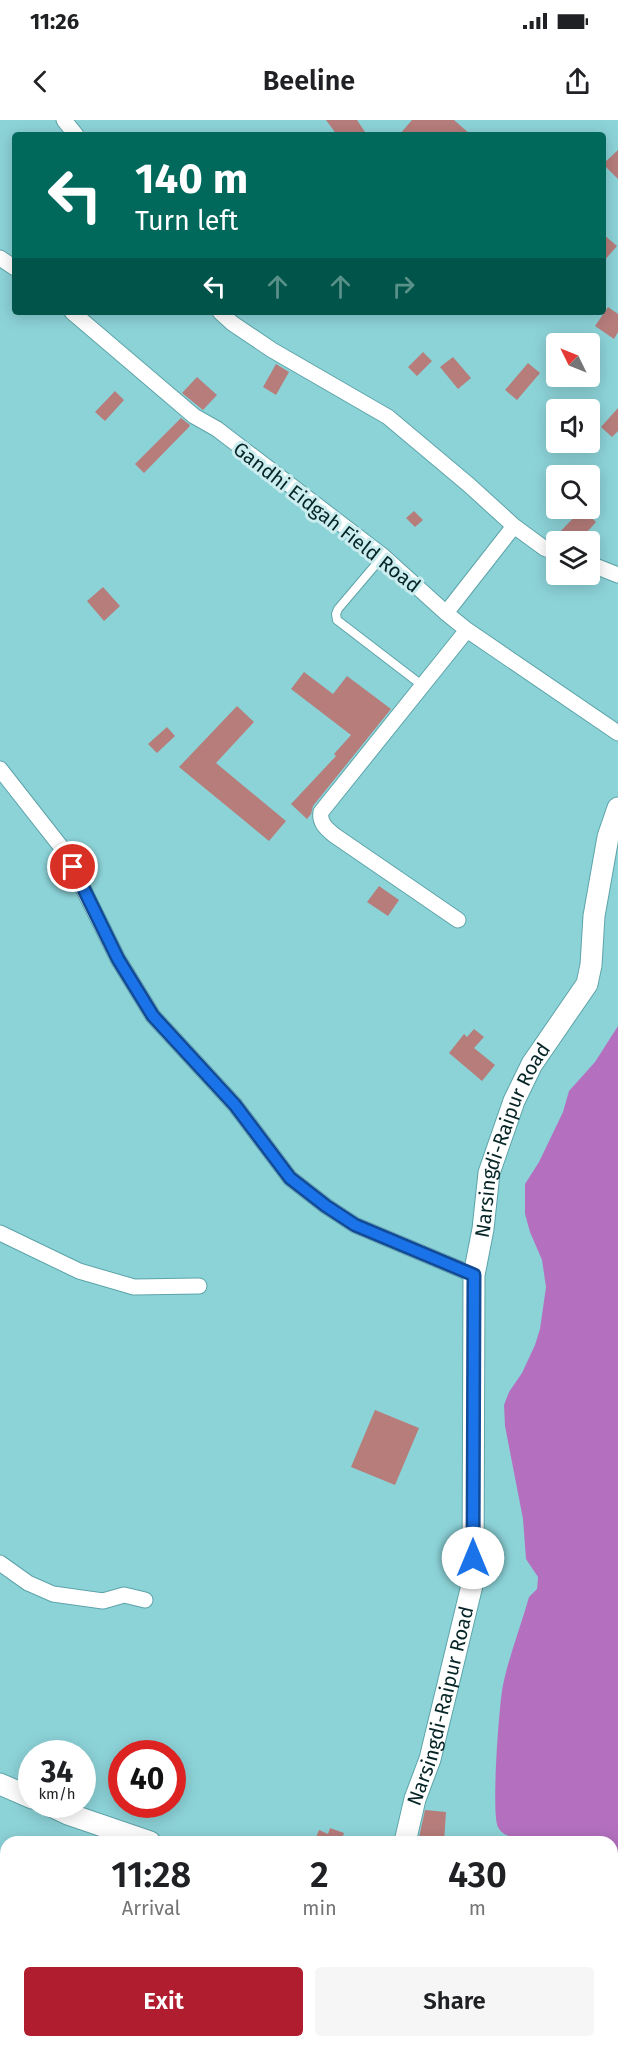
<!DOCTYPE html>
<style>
:root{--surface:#fff;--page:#f6f6f6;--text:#202124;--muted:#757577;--accent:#b01d2f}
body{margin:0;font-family:"Fira Sans",sans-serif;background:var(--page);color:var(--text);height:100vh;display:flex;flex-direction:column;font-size:22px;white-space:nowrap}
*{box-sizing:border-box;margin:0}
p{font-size:20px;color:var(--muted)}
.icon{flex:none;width:33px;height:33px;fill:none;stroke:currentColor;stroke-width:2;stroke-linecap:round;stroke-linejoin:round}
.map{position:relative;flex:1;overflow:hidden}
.drawer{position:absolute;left:0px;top:1716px;width:618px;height:212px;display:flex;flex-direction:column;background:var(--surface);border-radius:18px 18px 0 0;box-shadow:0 3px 15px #0003}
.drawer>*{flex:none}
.banner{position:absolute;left:12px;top:12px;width:594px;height:183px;border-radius:6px;box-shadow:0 3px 15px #0003;background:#00695c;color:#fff;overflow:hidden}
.needle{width:39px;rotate:313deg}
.fabs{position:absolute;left:546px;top:213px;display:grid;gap:12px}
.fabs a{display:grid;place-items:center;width:54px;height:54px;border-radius:6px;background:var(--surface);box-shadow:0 3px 15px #0003;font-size:30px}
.speed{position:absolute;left:18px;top:1620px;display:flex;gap:12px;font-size:30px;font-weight:700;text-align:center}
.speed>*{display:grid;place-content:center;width:78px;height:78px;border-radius:50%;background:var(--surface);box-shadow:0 3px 15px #0003;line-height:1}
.speed small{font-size:15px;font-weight:400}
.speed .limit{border:9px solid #d22;background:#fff;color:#111}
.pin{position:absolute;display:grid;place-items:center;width:51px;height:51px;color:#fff;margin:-26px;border:3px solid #fff;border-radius:50%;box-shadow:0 2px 6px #0007}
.me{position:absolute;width:66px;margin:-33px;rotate:0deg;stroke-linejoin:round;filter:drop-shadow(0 0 4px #0008)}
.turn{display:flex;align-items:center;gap:21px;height:126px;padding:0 24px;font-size:27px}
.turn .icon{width:78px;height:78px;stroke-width:2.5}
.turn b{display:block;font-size:42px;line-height:51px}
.lanes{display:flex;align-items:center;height:57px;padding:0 24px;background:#0003;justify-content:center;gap:30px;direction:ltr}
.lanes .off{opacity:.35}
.eta{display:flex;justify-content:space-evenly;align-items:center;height:102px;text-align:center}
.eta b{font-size:36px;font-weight:600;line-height:42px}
.cta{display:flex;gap:12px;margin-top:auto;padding:12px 24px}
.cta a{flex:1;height:69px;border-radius:6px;background:var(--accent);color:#fff;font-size:24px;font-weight:600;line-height:69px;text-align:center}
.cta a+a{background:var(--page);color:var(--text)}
.status{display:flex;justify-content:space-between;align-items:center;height:42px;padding:0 30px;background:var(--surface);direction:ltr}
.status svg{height:16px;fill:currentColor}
header{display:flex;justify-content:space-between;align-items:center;height:78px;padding:0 24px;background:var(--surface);font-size:27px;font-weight:600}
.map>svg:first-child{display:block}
</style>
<div class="status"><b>11:26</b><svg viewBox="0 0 49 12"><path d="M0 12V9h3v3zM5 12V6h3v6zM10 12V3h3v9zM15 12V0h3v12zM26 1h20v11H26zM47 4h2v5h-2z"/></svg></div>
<header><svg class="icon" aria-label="back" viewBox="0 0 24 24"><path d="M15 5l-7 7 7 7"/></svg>Beeline<svg class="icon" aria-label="share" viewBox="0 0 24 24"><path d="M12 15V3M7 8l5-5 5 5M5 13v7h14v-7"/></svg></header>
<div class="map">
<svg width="618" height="1927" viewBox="0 0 618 1927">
<rect width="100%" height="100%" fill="#8cd3d8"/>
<!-- water -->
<path fill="#b470bf" d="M 618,906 L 618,1927 L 490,1927 L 489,1922 L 612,1922 L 612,1722 L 534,1722 C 523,1714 506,1722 498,1707 C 491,1695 499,1584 503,1565 C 509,1536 521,1506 529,1477 L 537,1469 L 538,1457 L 526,1439 L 523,1399 L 505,1306 L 504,1285 L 509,1272 L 522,1253 L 535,1225 L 540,1209 L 546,1167 L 542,1140 L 530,1112 L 525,1094 L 525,1064 L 539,1042 L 563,992 L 569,971 L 595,942 Z"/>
<!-- building -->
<path fill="#b67d7b" d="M 326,0 L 357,0 L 367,15 L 337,15 Z
M 412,0 L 454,0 L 471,15 L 399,15 Z
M 618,30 L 618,59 L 603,44 Z
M 603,114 L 617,126 L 603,142 Z
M 608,187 L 618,194 L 618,212 L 614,219 L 595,206 Z
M 423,232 L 432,241 L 417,256 L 408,247 Z
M 453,237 L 471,258 L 458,269 L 440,247 Z
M 528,243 L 540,253 L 517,280 L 505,270 Z
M 276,244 L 289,252 L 276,275 L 263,267 Z
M 197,257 L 217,275 L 203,290 L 182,273 Z
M 115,271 L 124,280 L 105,301 L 95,292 Z
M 618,288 L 618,311 L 612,317 L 601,307 Z
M 181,298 L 190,305 L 189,307 L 144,353 L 135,344 Z
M 582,389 L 596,402 L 578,422 L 564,422 L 557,415 Z
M 414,391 L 423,400 L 415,407 L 406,398 Z
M 103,467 L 120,486 L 104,501 L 87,481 Z
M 304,552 L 333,574 L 347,556 L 391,589 L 313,686 L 311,694 L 307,699 L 291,684 L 336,636 L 334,634 L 351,615 L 291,569 Z
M 237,586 L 254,602 L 216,643 L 286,701 L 269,721 L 179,647 Z
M 167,607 L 175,616 L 157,633 L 148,624 Z
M 379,766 L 399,780 L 388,796 L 367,782 Z
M 474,909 L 484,917 L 474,928 L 495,945 L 482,961 L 449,933 L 464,914 L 467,917 Z
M 375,1290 L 419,1308 L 395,1365 L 351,1347 Z
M 425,1690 L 446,1692 L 444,1722 L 418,1722 Z
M 330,1708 L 344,1713 L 342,1719 L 347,1722 L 314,1722 L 319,1710 L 328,1714 Z"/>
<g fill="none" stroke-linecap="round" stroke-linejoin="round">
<defs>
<path id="lane" d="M 383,436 L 338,489 L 336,494 L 337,500 L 423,566"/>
<path id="street" d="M 64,0 L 76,15
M 0,138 L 15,148
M 72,192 L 194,296 L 217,309 L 383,436 L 446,493 L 467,510 L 618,613
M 220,192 L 232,203 L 272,230 L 388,297 L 469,365 L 514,406 L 544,428 L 556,433
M 590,444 L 618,455
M 446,493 L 514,406
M 0,649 L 65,732 L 118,839 L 153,896 L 235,985 L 290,1058 L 326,1086 L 355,1105 L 474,1155
M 458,800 L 334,715 C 327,709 319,703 321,692 L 467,510
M 0,1113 L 79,1151 L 134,1167 L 199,1166
M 0,1443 L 28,1463 L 53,1474 L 103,1481 L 124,1475 L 145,1480
M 425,1922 L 425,1927
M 145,1927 L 149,1922"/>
<g id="secondary">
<path d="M 0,1664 L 32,1678"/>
<path d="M 47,1684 L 68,1694 L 150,1722"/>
<path id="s1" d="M 405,1722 L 415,1679 L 430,1639 L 473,1461 L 474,1155 L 483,1109 L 489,1053 L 514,981 L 532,944 L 587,864 L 591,845 L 594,796 L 608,717 L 618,688"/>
</g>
</defs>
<!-- lane casing -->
<use href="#lane" stroke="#5da4a9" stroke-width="10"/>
<!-- street casing -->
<use href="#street" stroke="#5da4a9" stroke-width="17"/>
<!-- secondary casing -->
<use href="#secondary" stroke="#5da4a9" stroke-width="23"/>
<!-- lane -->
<use href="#lane" stroke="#fff" stroke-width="8"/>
<!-- street -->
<use href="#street" stroke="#fff" stroke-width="15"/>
<!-- secondary -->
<use href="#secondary" stroke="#fff" stroke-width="21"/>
</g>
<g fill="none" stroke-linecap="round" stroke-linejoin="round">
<defs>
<path id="route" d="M 73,747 L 118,839 L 153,896 L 235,985 L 290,1058 L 326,1086 L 355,1105 L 474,1155 L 473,1438"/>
</defs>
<!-- route casing -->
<use href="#route" stroke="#114b97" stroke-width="15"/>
<!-- route -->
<use href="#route" stroke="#1a73e8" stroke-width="10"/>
</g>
<g text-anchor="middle" stroke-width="6" stroke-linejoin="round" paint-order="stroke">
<!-- street labels -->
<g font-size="20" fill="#062527" stroke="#cbedef">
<text transform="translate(327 397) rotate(38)" y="7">Gandhi Eidgah Field Road</text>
<text dy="7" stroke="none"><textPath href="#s1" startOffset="717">Narsingdi-Raipur Road</textPath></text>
<text dy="7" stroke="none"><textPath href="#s1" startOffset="141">Narsingdi-Raipur Road</textPath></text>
</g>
</g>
</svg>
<div class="fabs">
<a><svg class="needle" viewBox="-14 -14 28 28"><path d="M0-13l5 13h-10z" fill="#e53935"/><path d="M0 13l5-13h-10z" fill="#757577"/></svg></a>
<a><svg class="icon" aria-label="sound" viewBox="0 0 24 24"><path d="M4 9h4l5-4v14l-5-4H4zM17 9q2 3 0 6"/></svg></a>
<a><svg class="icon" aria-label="search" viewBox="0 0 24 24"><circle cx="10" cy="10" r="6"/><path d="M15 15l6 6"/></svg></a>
<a><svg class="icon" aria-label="layers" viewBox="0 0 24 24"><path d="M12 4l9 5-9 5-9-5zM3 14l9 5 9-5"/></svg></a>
</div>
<div class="speed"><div>34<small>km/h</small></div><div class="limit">40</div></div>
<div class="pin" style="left:73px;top:747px;background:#d93025"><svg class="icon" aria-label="arrive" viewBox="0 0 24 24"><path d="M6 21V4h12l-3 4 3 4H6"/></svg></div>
<svg class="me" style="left:473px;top:1438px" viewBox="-20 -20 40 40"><circle r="19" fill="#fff"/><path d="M0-13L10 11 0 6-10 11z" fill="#1a73e8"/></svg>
<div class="banner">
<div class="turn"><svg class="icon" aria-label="left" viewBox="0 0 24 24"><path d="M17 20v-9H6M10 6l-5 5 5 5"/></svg><div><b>140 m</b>Turn left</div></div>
<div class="lanes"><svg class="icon" aria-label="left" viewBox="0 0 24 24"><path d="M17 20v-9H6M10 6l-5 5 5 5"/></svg><svg class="icon off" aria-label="ahead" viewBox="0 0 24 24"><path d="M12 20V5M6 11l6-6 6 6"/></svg><svg class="icon off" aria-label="ahead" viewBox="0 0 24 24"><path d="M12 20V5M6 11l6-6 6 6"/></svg><svg class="icon off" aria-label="right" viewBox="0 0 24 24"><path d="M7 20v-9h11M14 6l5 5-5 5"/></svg></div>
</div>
<section class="drawer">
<div class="eta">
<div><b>11:28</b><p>Arrival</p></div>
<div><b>2</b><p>min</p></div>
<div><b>430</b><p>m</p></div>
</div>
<div class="cta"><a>Exit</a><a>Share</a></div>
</section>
</div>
